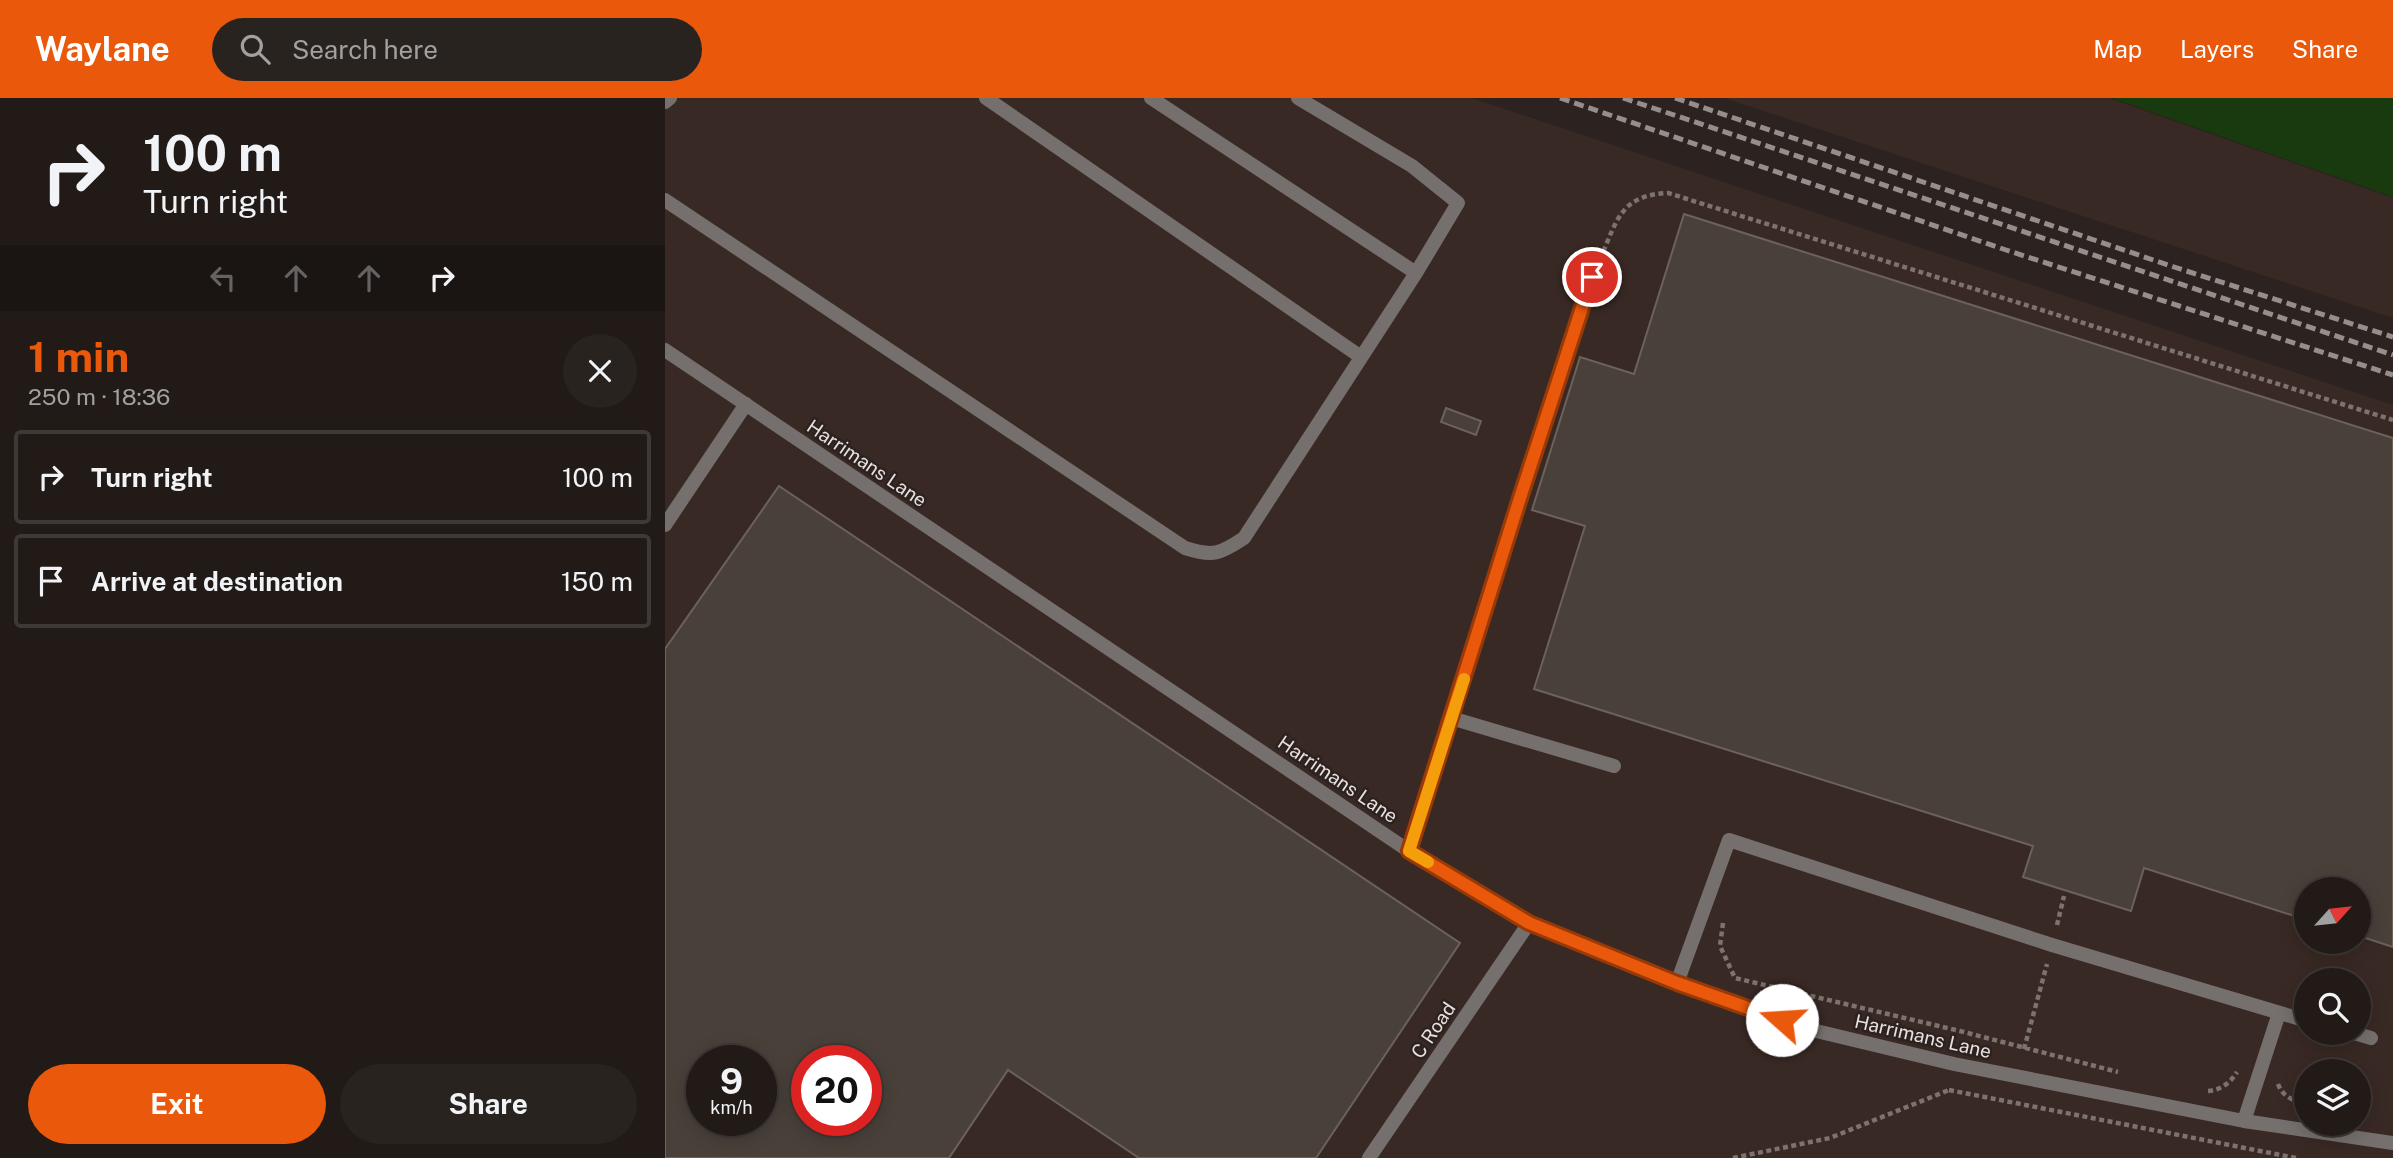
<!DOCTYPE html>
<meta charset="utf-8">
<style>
:root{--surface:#211a17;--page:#292320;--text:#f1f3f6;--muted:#a2a1a1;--line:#3e3836;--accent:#ea580c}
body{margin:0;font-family:"Public Sans",sans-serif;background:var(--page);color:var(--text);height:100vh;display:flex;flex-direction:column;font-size:26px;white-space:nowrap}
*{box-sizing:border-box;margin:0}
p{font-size:23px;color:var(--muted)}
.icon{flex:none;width:38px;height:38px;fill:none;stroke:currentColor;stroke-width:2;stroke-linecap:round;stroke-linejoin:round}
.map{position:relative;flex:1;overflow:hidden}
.drawer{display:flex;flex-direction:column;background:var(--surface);width:665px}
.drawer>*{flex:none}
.top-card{background:#211a17;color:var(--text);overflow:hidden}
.needle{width:46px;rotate:63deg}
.buttons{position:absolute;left:1629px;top:779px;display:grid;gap:14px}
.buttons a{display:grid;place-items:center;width:77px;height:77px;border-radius:50%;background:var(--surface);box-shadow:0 4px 18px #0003,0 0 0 2px var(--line);font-size:35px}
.speed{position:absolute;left:21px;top:947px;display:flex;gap:14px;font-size:35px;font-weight:700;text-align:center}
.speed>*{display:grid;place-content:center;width:91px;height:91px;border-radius:50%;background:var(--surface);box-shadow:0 4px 18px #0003,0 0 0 2px var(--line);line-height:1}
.speed small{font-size:18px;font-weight:400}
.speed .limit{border:10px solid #d22;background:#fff;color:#111}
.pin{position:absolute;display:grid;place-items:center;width:60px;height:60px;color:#fff;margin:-30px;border:4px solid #fff;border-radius:50%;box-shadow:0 2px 7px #0007}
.me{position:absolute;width:77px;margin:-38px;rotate:289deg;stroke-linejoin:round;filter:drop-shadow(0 0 5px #0008)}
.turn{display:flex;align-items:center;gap:24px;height:147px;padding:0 28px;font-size:32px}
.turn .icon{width:91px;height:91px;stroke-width:2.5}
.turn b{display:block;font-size:49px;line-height:60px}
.lanes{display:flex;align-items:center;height:66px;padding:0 28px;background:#0003;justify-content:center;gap:35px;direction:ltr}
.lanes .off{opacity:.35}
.round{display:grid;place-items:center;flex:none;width:74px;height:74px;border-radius:37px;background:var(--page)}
.overview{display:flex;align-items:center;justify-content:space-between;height:119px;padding:0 28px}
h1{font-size:42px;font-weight:700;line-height:52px;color:var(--accent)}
.button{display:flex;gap:14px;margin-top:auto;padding:14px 28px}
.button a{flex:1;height:80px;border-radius:42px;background:var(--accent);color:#fff;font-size:28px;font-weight:700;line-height:80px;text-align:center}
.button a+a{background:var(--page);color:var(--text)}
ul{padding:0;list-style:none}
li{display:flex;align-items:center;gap:21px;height:94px;margin:0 14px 10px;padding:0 14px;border:4px solid var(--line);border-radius:7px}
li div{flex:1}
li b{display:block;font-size:26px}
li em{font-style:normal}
header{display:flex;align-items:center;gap:42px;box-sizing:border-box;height:98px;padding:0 35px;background:var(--accent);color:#fff}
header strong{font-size:33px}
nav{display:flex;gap:38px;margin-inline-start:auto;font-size:24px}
.search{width:490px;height:63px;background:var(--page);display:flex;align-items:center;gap:18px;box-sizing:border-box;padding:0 24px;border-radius:38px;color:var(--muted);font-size:26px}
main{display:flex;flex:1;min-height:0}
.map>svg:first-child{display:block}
</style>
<header>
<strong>Waylane</strong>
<div class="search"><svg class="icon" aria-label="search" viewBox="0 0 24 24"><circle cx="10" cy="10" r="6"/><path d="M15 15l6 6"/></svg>Search here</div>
<nav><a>Map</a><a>Layers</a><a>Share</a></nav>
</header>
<main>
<section class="drawer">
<div class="top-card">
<div class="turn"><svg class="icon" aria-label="right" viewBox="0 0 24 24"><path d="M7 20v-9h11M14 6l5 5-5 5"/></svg><div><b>100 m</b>Turn right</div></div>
<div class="lanes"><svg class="icon off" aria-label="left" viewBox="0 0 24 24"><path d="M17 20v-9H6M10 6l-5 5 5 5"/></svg><svg class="icon off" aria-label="ahead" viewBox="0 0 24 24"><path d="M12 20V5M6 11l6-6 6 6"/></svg><svg class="icon off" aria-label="ahead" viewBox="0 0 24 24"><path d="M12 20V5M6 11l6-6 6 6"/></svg><svg class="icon" aria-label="right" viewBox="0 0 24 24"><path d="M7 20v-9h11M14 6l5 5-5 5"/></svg></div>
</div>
<div class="overview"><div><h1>1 min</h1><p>250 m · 18:36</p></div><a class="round"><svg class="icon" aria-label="close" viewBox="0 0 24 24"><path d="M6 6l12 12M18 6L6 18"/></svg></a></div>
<ul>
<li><svg class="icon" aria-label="right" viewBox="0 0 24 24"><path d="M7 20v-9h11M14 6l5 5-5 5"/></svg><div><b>Turn right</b></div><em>100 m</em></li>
<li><svg class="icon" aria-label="arrive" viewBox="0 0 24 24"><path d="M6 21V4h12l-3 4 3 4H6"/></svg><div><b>Arrive at destination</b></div><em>150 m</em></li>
</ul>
<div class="button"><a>Exit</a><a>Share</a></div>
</section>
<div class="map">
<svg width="1728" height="1060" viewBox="0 0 1728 1060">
<rect width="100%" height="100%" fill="#2c221f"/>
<!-- built -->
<path fill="#392924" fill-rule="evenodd" d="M 0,0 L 807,0 L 1728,307 L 1728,1060 L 0,1060 ZM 1642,791 L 1694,791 L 1694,844 L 1642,844 ZM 1642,882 L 1694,882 L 1694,934 L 1642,934 ZM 37,962 L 96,962 L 96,1022 L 37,1022 ZM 142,962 L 201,962 L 201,1022 L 142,1022 ZM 1642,973 L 1694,973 L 1694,1026 L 1642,1026 Z
M 1059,0 L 1444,0 L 1728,100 L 1728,220 Z"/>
<!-- green -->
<path fill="#193a0f" d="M 1447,0 L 1728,0 L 1728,99 Z"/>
<!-- building -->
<path fill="#49403a" stroke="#6b625b" stroke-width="2" fill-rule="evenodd" d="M 1019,116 L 1728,340 L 1728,849 L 1694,838 L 1694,791 L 1642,791 L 1642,822 L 1479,770 L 1466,813 L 1358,779 L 1368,748 L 869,591 L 920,428 L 867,412 L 915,259 L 969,276 Z
M 781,310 L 816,323 L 811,337 L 776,324 Z
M 114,388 L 795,845 L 651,1060 L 474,1060 L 343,972 L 284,1060 L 0,1060 L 0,551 ZM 37,962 L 96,962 L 96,1022 L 37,1022 ZM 142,962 L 201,962 L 201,1022 L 142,1022 Z"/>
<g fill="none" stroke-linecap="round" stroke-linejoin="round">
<!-- path -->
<path stroke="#7c7371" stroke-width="4.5" stroke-dasharray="5 3.5" stroke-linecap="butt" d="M 935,161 C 952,123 955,97 1003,95 L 1728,322
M 1058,825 L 1055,848 L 1070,880 L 1295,933 L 1453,974
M 1392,827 L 1399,798
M 1359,951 L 1382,866
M 1613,986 C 1618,999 1628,1003 1642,1006
M 1284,992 L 1631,1060
M 1543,993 C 1556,992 1565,985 1572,974
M 1068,1060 L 1165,1040 L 1284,992"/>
<!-- service -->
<path stroke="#75706d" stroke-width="14" d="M 321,0 L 696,259
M 486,0 L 751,175
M 0,4 L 5,0
M 0,102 L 520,450 C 548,459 555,456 579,440 L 751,175 L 793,105 L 747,68 L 633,0
M 0,252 L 744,753 L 864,825 L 1012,885 L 1143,931 L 1289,966 L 1579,1023 L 1728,1045
M 0,427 L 81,306
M 786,620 L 949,668
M 744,753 L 855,399 L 927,179
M 1012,885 L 1064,742 L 1387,847 L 1642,923
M 1686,934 L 1706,940
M 1579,1023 L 1614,915
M 704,1060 L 864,825"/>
<!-- rail -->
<path stroke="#968e8c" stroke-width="5" stroke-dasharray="10 5" stroke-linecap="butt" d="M 895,0 L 1341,152 L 1728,277
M 958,0 L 1728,257
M 1010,0 L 1509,169 L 1728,239"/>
</g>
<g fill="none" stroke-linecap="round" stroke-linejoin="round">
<defs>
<path id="route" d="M 927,179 L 855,400 L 744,753 L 864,825 L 1012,885 L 1117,922"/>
</defs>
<!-- route casing -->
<use href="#route" stroke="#983908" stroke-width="18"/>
<!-- route -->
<use href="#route" stroke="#ea580c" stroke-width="12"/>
<!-- slow -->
<path stroke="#f59e0b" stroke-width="12" d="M 763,764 L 744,753 L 799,581"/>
</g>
<g text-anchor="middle" stroke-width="5" stroke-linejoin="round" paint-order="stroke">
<!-- street labels -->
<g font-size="19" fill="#e7e0de" stroke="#2c221f">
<text transform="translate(202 365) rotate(34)" y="7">Harrimans Lane</text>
<text transform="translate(673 681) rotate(34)" y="7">Harrimans Lane</text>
<text transform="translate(768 932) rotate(-56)" y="7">C Road</text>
<text transform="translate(1258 938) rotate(13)" y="7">Harrimans Lane</text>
</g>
</g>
</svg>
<div class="buttons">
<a><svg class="needle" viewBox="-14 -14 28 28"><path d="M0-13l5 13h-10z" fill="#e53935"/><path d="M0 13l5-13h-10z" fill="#a2a1a1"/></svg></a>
<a><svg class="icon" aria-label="search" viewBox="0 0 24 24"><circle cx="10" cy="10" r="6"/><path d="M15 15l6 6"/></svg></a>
<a><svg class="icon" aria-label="layers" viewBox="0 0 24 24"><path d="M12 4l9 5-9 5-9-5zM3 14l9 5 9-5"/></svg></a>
</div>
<div class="speed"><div>9<small>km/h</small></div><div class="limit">20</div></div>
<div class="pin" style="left:927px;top:179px;background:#d93025"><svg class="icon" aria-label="arrive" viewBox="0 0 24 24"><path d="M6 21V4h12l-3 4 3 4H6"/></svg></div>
<svg class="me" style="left:1117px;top:922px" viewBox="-20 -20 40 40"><circle r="19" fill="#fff"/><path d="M0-13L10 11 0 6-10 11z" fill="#ea580c"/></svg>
</div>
</main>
